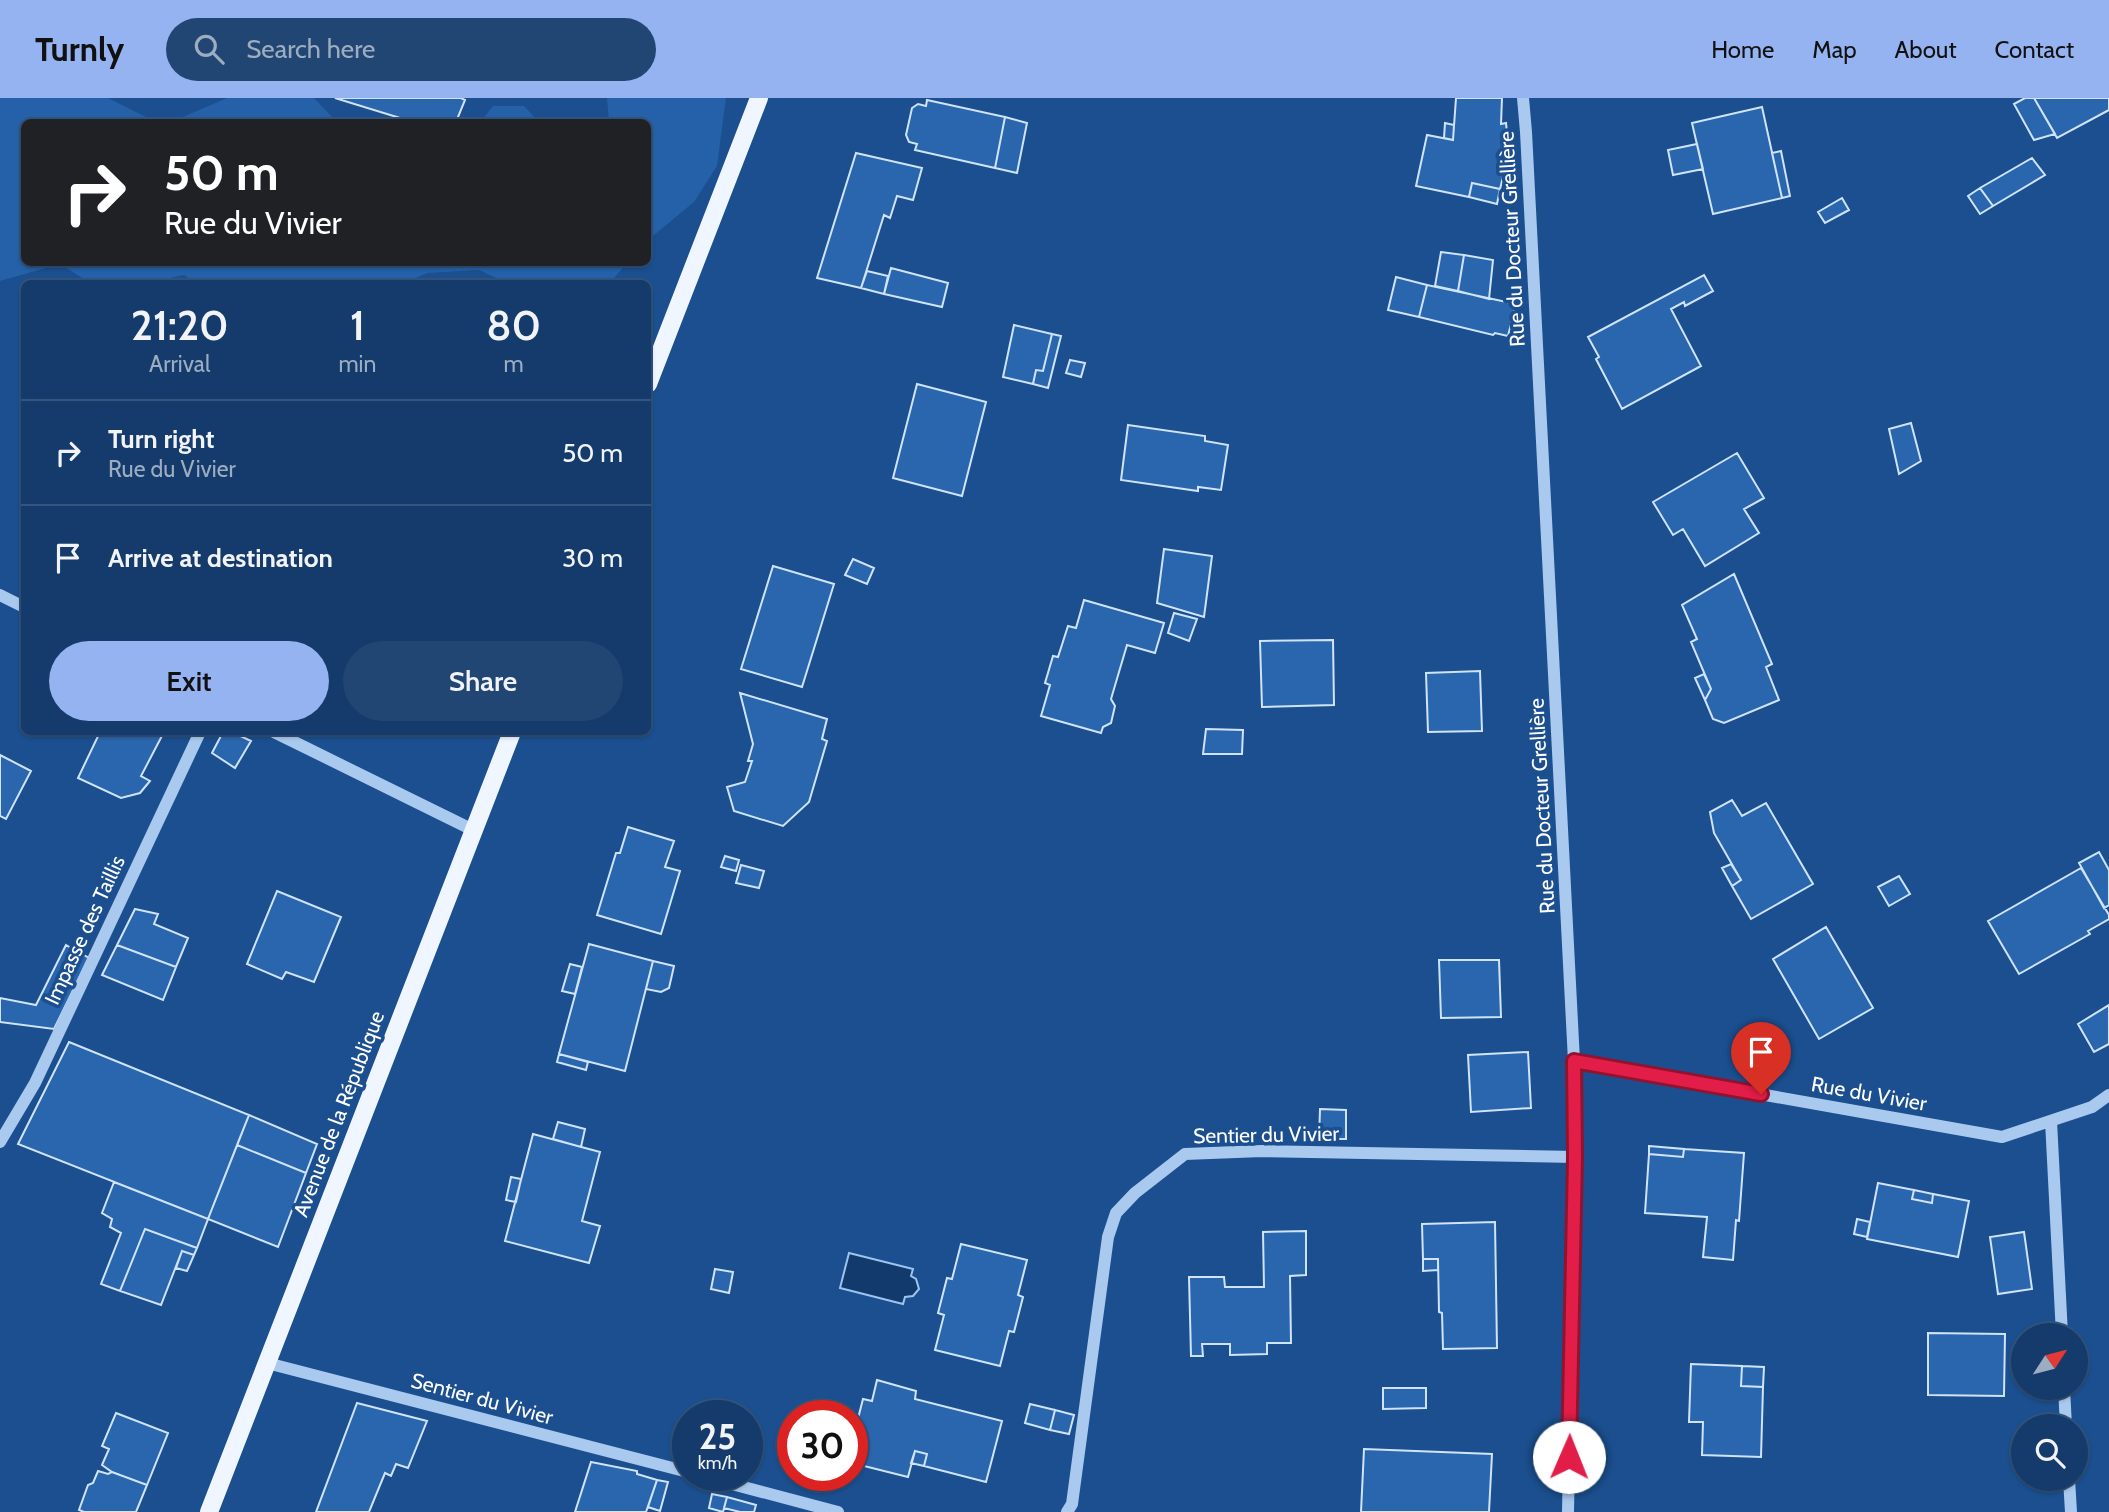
<!DOCTYPE html>
<meta charset="utf-8">
<style>
:root{--surface:#143b6b;--page:#214673;--text:#f1f3f6;--muted:#9dadc1;--line:#33557e;--accent:#95b2f1}
body{margin:0;font-family:Cabin,sans-serif;background:var(--page);color:var(--text);height:100vh;display:flex;flex-direction:column;font-size:26px;white-space:nowrap}
*{box-sizing:border-box;margin:0}
p{font-size:23px;color:var(--muted)}
.icon{flex:none;width:38px;height:38px;fill:none;stroke:currentColor;stroke-width:2;stroke-linecap:round;stroke-linejoin:round}
.map{position:relative;flex:1;overflow:hidden}
.details{position:absolute;left:21px;top:182px;width:630px;height:455px;display:flex;flex-direction:column;background:var(--surface);border-radius:10px;box-shadow:0 2px 5px #0004,0 0 0 2px var(--line)}
.details>*{flex:none}
.hud{position:absolute;left:21px;top:21px;width:630px;height:147px;border-radius:10px;box-shadow:0 2px 5px #0004,0 0 0 2px var(--line);background:#202124;color:#fff;overflow:hidden}
.needle{width:46px;rotate:54deg}
.fabs{position:absolute;left:2011px;top:1225px;display:grid;gap:14px}
.fabs a{display:grid;place-items:center;width:77px;height:77px;border-radius:50%;background:var(--surface);box-shadow:0 2px 5px #0004,0 0 0 2px var(--line);font-size:35px}
.speed{position:absolute;left:672px;top:1302px;display:flex;gap:14px;font-size:35px;font-weight:700;text-align:center}
.speed>*{display:grid;place-content:center;width:91px;height:91px;border-radius:50%;background:var(--surface);box-shadow:0 2px 5px #0004,0 0 0 2px var(--line);line-height:1}
.speed small{font-size:18px;font-weight:400}
.speed .limit{border:10px solid #d22;background:#fff;color:#111}
.pin{position:absolute;display:grid;place-items:center;width:60px;height:60px;color:#fff;margin:-72px -30px;border-radius:50% 50% 50% 0;rotate:-45deg;box-shadow:0 0 7px #0007}
.pin .icon{rotate:45deg}
.me{position:absolute;width:77px;margin:-38px;rotate:1deg;stroke-linejoin:round;filter:drop-shadow(0 0 5px #0008)}
.turn{display:flex;align-items:center;gap:24px;height:147px;padding:0 28px;font-size:32px}
.turn .icon{width:91px;height:91px;stroke-width:2.5}
.turn b{display:block;font-size:49px;line-height:60px}
.eta{display:flex;justify-content:space-evenly;align-items:center;height:119px;text-align:center}
.eta b{font-size:42px;font-weight:600;line-height:49px}
.cta{display:flex;gap:14px;margin-top:auto;padding:14px 28px}
.cta a{flex:1;height:80px;border-radius:42px;background:var(--accent);color:#111;font-size:28px;font-weight:600;line-height:80px;text-align:center}
.cta a+a{background:var(--page);color:var(--text)}
ul{padding:0;list-style:none}
li{display:flex;align-items:center;gap:21px;height:105px;padding:0 28px;border-top:2px solid var(--line)}
li div{flex:1}
li b{display:block;font-size:26px}
li em{font-style:normal}
header{display:flex;align-items:center;gap:42px;box-sizing:border-box;height:98px;padding:0 35px;background:var(--accent);color:#111}
header strong{font-size:33px}
nav{display:flex;gap:38px;margin-inline-start:auto;font-size:24px}
.search{width:490px;height:63px;background:var(--page);display:flex;align-items:center;gap:18px;box-sizing:border-box;padding:0 24px;border-radius:38px;color:var(--muted);font-size:26px}
.map>svg:first-child{display:block}
</style>
<header>
<strong>Turnly</strong>
<div class="search"><svg class="icon" aria-label="search" viewBox="0 0 24 24"><circle cx="10" cy="10" r="6"/><path d="M15 15l6 6"/></svg>Search here</div>
<nav><a>Home</a><a>Map</a><a>About</a><a>Contact</a></nav>
</header>
<div class="map">
<svg width="2109" height="1414" viewBox="0 0 2109 1414">
<rect width="100%" height="100%" fill="#1b4f8f"/>
<!-- green -->
<path fill="#2461a8" d="M 0,0 L 108,0 L 156,24 L 24,24 L 24,164 L 627,165 L 609,186 L 507,185 L 479,172 L 427,175 L 403,186 L 197,186 L 184,177 L 149,185 L 90,185 L 60,166 L 0,183 Z
M 227,0 L 314,0 L 337,24 L 171,24 Z
M 607,0 L 726,0 L 717,68 L 694,104 L 648,142 L 648,24 L 609,24 Z
M 493,8 L 524,8 L 539,24 L 480,24 Z"/>
<!-- water -->
<path fill="#123a6d" stroke="#9cc4f0" stroke-width="2" d="M 849,1155 L 913,1171 L 911,1178 L 916,1181 L 919,1191 L 913,1198 L 905,1199 L 903,1206 L 840,1190 Z"/>
<!-- building -->
<path fill="#2a66ad" stroke="#cfe3fa" stroke-width="2" d="M 335,0 L 461,0 L 465,2 L 456,24 L 413,24 Z
M 1456,0 L 1502,0 L 1501,26 L 1506,25 L 1509,55 L 1500,91 L 1472,85 L 1469,99 L 1416,88 L 1427,37 L 1453,42 Z
M 2025,0 L 2034,0 L 2055,36 L 2034,42 L 2014,6 Z
M 2034,0 L 2109,0 L 2109,12 L 2057,40 Z
M 927,2 L 1005,19 L 995,70 L 915,52 L 917,46 L 909,44 L 906,37 L 912,10 L 918,6 L 926,8 Z
M 1762,9 L 1782,100 L 1713,116 L 1692,25 Z
M 1005,19 L 1027,25 L 1017,75 L 995,70 Z
M 1445,25 L 1454,27 L 1453,42 L 1444,40 Z
M 1697,46 L 1703,71 L 1673,77 L 1668,52 Z
M 1781,53 L 1790,98 L 1782,100 L 1772,55 Z
M 856,55 L 922,70 L 913,102 L 897,98 L 890,120 L 884,117 L 861,190 L 817,180 Z
M 2032,60 L 2045,77 L 1993,108 L 1980,90 Z
M 1472,85 L 1500,91 L 1497,106 L 1469,99 Z
M 1980,90 L 1993,108 L 1980,116 L 1968,98 Z
M 1842,100 L 1849,112 L 1825,125 L 1818,114 Z
M 1441,154 L 1464,157 L 1458,193 L 1435,188 Z
M 1464,157 L 1493,162 L 1489,201 L 1458,193 Z
M 891,170 L 948,185 L 942,209 L 884,196 Z
M 867,173 L 888,178 L 884,196 L 861,190 Z
M 1704,177 L 1713,193 L 1685,208 L 1684,204 L 1671,211 L 1701,268 L 1622,311 L 1596,261 L 1599,259 L 1588,239 Z
M 1396,179 L 1427,187 L 1419,219 L 1388,212 Z
M 1427,187 L 1516,206 L 1508,238 L 1495,235 L 1493,237 L 1419,219 Z
M 1014,227 L 1052,236 L 1043,273 L 1036,272 L 1033,286 L 1003,279 Z
M 1052,236 L 1061,238 L 1048,290 L 1033,286 L 1036,272 L 1043,273 Z
M 1070,262 L 1085,265 L 1081,279 L 1066,275 Z
M 917,286 L 986,304 L 962,398 L 893,380 Z
M 1911,325 L 1921,363 L 1899,376 L 1889,331 Z
M 1128,327 L 1205,338 L 1205,343 L 1228,347 L 1221,392 L 1198,389 L 1198,393 L 1121,382 Z
M 1737,355 L 1764,400 L 1744,411 L 1759,435 L 1705,468 L 1683,431 L 1673,437 L 1653,404 Z
M 1164,451 L 1212,458 L 1204,519 L 1157,505 Z
M 853,461 L 874,470 L 867,486 L 845,477 Z
M 773,468 L 834,486 L 802,589 L 741,571 Z
M 1734,476 L 1772,566 L 1766,569 L 1779,602 L 1724,625 L 1713,621 L 1705,602 L 1711,591 L 1691,544 L 1697,541 L 1682,507 Z
M 1084,502 L 1164,525 L 1155,555 L 1127,547 L 1111,601 L 1115,608 L 1111,625 L 1103,629 L 1101,635 L 1041,618 L 1050,587 L 1045,585 L 1053,558 L 1058,559 L 1068,528 L 1076,530 Z
M 1174,515 L 1197,521 L 1189,543 L 1168,535 Z
M 1333,542 L 1334,607 L 1262,609 L 1260,543 Z
M 1480,573 L 1482,633 L 1428,634 L 1426,575 Z
M 1704,576 L 1711,591 L 1705,602 L 1695,580 Z
M 740,595 L 827,621 L 822,641 L 827,643 L 809,704 L 783,728 L 734,713 L 727,689 L 745,684 L 752,663 L 748,663 L 753,646 Z
M 1206,631 L 1243,632 L 1242,656 L 1203,656 Z
M 100,634 L 164,634 L 141,678 L 150,683 L 140,695 L 121,700 L 78,680 Z
M 223,634 L 232,634 L 251,643 L 235,670 L 212,655 Z
M 0,657 L 31,673 L 6,721 L 0,718 Z
M 1732,702 L 1742,718 L 1766,705 L 1813,786 L 1751,821 L 1732,788 L 1741,782 L 1714,735 L 1710,714 Z
M 628,729 L 674,743 L 665,769 L 680,773 L 661,836 L 597,817 L 616,755 L 620,755 Z
M 2099,754 L 2109,772 L 2109,807 L 2104,810 L 2079,765 Z
M 725,758 L 739,762 L 736,773 L 721,769 Z
M 1731,766 L 1741,782 L 1732,788 L 1722,770 Z
M 741,767 L 764,773 L 759,790 L 736,785 Z
M 2081,770 L 2109,817 L 2109,821 L 2088,833 L 2090,836 L 2019,876 L 1988,823 Z
M 1899,778 L 1910,796 L 1889,808 L 1878,789 Z
M 277,793 L 341,819 L 314,884 L 286,874 L 282,881 L 247,866 Z
M 135,811 L 158,816 L 154,826 L 188,840 L 176,869 L 117,847 Z
M 1826,829 L 1873,910 L 1819,941 L 1773,861 Z
M 589,846 L 653,863 L 625,973 L 559,956 Z
M 66,847 L 89,860 L 54,931 L 0,924 L 0,900 L 36,907 Z
M 117,847 L 176,869 L 163,902 L 102,877 Z
M 1439,862 L 1499,862 L 1501,919 L 1441,920 Z
M 653,863 L 674,868 L 669,890 L 661,894 L 646,891 Z
M 570,866 L 582,869 L 575,896 L 562,893 Z
M 2109,907 L 2109,946 L 2094,954 L 2078,926 Z
M 69,944 L 249,1017 L 208,1121 L 18,1046 Z
M 1528,954 L 1531,1010 L 1471,1014 L 1468,957 Z
M 559,956 L 588,964 L 586,972 L 557,964 Z
M 1320,1011 L 1346,1012 L 1346,1041 L 1319,1041 Z
M 249,1017 L 317,1046 L 306,1075 L 237,1047 Z
M 558,1024 L 585,1031 L 581,1049 L 553,1041 Z
M 533,1036 L 600,1054 L 582,1123 L 600,1128 L 589,1165 L 505,1143 Z
M 237,1047 L 306,1075 L 278,1149 L 208,1121 Z
M 1649,1048 L 1684,1051 L 1683,1059 L 1649,1056 Z
M 1684,1051 L 1744,1055 L 1739,1123 L 1736,1122 L 1733,1162 L 1703,1159 L 1707,1119 L 1645,1115 L 1649,1056 L 1683,1059 Z
M 511,1079 L 521,1081 L 516,1104 L 506,1102 Z
M 114,1084 L 208,1121 L 197,1150 L 145,1131 L 120,1193 L 101,1186 L 121,1135 L 110,1129 L 112,1121 L 102,1115 Z
M 1878,1085 L 1914,1092 L 1912,1101 L 1932,1105 L 1933,1096 L 1969,1103 L 1958,1159 L 1867,1141 Z
M 1914,1092 L 1933,1096 L 1932,1105 L 1912,1101 Z
M 1857,1121 L 1870,1124 L 1867,1139 L 1854,1136 Z
M 1495,1124 L 1497,1250 L 1443,1251 L 1442,1215 L 1439,1214 L 1438,1161 L 1423,1161 L 1422,1126 Z
M 145,1131 L 197,1150 L 194,1157 L 182,1153 L 161,1207 L 120,1193 Z
M 1306,1133 L 1306,1177 L 1290,1178 L 1291,1245 L 1267,1245 L 1267,1256 L 1230,1257 L 1230,1246 L 1202,1246 L 1203,1258 L 1191,1258 L 1189,1179 L 1224,1179 L 1225,1189 L 1264,1189 L 1263,1134 Z
M 2024,1134 L 2032,1191 L 1998,1196 L 1990,1139 Z
M 961,1146 L 1027,1162 L 1018,1197 L 1023,1199 L 1014,1234 L 1009,1233 L 1000,1268 L 935,1252 L 944,1217 L 938,1215 L 947,1180 L 952,1181 Z
M 182,1153 L 194,1157 L 187,1173 L 176,1170 Z
M 1423,1161 L 1438,1161 L 1438,1172 L 1423,1173 Z
M 715,1171 L 733,1174 L 729,1195 L 711,1191 Z
M 1928,1235 L 2005,1236 L 2004,1298 L 1928,1297 Z
M 1691,1266 L 1742,1268 L 1741,1288 L 1763,1289 L 1761,1359 L 1702,1357 L 1703,1324 L 1689,1324 Z
M 1742,1268 L 1764,1269 L 1763,1289 L 1741,1288 Z
M 877,1282 L 916,1293 L 915,1301 L 1002,1323 L 986,1384 L 924,1368 L 927,1356 L 915,1353 L 908,1379 L 852,1365 L 852,1344 L 863,1301 L 872,1303 Z
M 1383,1290 L 1426,1290 L 1426,1310 L 1383,1311 Z
M 357,1305 L 427,1323 L 408,1370 L 396,1366 L 391,1378 L 385,1375 L 369,1414 L 316,1414 Z
M 1030,1306 L 1055,1312 L 1050,1332 L 1025,1325 Z
M 1055,1312 L 1074,1317 L 1069,1336 L 1050,1332 Z
M 116,1315 L 168,1335 L 147,1387 L 112,1374 L 102,1367 L 109,1351 L 102,1348 Z
M 1364,1351 L 1492,1356 L 1489,1414 L 1361,1414 Z
M 915,1353 L 927,1356 L 924,1368 L 911,1365 Z
M 591,1364 L 637,1373 L 637,1376 L 657,1382 L 646,1414 L 575,1414 Z
M 98,1373 L 108,1376 L 112,1374 L 147,1387 L 136,1414 L 84,1414 L 79,1412 L 88,1387 L 93,1385 Z
M 657,1382 L 668,1384 L 660,1413 L 648,1409 Z
M 712,1396 L 727,1399 L 723,1414 L 709,1410 Z
M 727,1399 L 756,1407 L 754,1414 L 740,1414 L 724,1410 Z"/>
<g fill="none" stroke-linecap="round" stroke-linejoin="round">
<!-- minor -->
<path stroke="#a9c9ee" stroke-width="12" d="M 1523,0 L 1526,34 L 1574,963 L 1575,1059 L 1568,1414
M 0,497 L 24,509
M 274,634 L 473,732
M 1574,963 L 2002,1039 L 2092,1009 L 2109,997
M 2051,1023 L 2062,1237
M 0,1044 L 35,985 L 200,634
M 267,1265 L 688,1374
M 2064,1290 L 2066,1328
M 698,1377 L 838,1414
M 2069,1381 L 2071,1414
M 1067,1414 L 1072,1406 L 1108,1139 L 1116,1115 L 1135,1095 L 1185,1056 L 1262,1053 L 1575,1059"/>
<!-- major -->
<path stroke="#f0f6ff" stroke-width="18" d="M 648,286 L 759,0
M 209,1414 L 512,634"/>
</g>
<g fill="none" stroke-linecap="round" stroke-linejoin="round">
<defs>
<path id="route" d="M 1569,1359 L 1575,1059 L 1574,963 L 1761,996"/>
</defs>
<!-- route casing -->
<use href="#route" stroke="#92132f" stroke-width="18"/>
<!-- route -->
<use href="#route" stroke="#e11d48" stroke-width="12"/>
</g>
<g text-anchor="middle" stroke-width="7" stroke-linejoin="round" paint-order="stroke">
<!-- street labels -->
<g font-size="21" fill="#fff" stroke="#1b4f8f">
<text transform="translate(1512 141) rotate(-93)" y="7">Rue du Docteur Grellière</text>
<text transform="translate(1542 708) rotate(-93)" y="7">Rue du Docteur Grellière</text>
<text transform="translate(85 832) rotate(-65)" y="7">Impasse des Taillis</text>
<text transform="translate(1869 996) rotate(10)" y="7">Rue du Vivier</text>
<text transform="translate(339 1016) rotate(-69)" y="7">Avenue de la République</text>
<text transform="translate(1266 1037) rotate(-1)" y="7">Sentier du Vivier</text>
<text transform="translate(482 1301) rotate(15)" y="7">Sentier du Vivier</text>
</g>
</g>
</svg>
<div class="fabs">
<a><svg class="needle" viewBox="-14 -14 28 28"><path d="M0-13l5 13h-10z" fill="#e53935"/><path d="M0 13l5-13h-10z" fill="#9dadc1"/></svg></a>
<a><svg class="icon" aria-label="search" viewBox="0 0 24 24"><circle cx="10" cy="10" r="6"/><path d="M15 15l6 6"/></svg></a>
</div>
<div class="speed"><div>25<small>km/h</small></div><div class="limit">30</div></div>
<div class="pin" style="left:1761px;top:996px;background:#d93025"><svg class="icon" aria-label="arrive" viewBox="0 0 24 24"><path d="M6 21V4h12l-3 4 3 4H6"/></svg></div>
<svg class="me" style="left:1569px;top:1359px" viewBox="-20 -20 40 40"><circle r="19" fill="#fff"/><path d="M0-13L10 11 0 6-10 11z" fill="#e11d48"/></svg>
<div class="hud">
<div class="turn"><svg class="icon" aria-label="right" viewBox="0 0 24 24"><path d="M7 20v-9h11M14 6l5 5-5 5"/></svg><div><b>50 m</b>Rue du Vivier</div></div>
</div>
<section class="details">
<div class="eta">
<div><b>21:20</b><p>Arrival</p></div>
<div><b>1</b><p>min</p></div>
<div><b>80</b><p>m</p></div>
</div>
<ul>
<li><svg class="icon" aria-label="right" viewBox="0 0 24 24"><path d="M7 20v-9h11M14 6l5 5-5 5"/></svg><div><b>Turn right</b><p>Rue du Vivier</p></div><em>50 m</em></li>
<li><svg class="icon" aria-label="arrive" viewBox="0 0 24 24"><path d="M6 21V4h12l-3 4 3 4H6"/></svg><div><b>Arrive at destination</b></div><em>30 m</em></li>
</ul>
<div class="cta"><a>Exit</a><a>Share</a></div>
</section>
</div>
